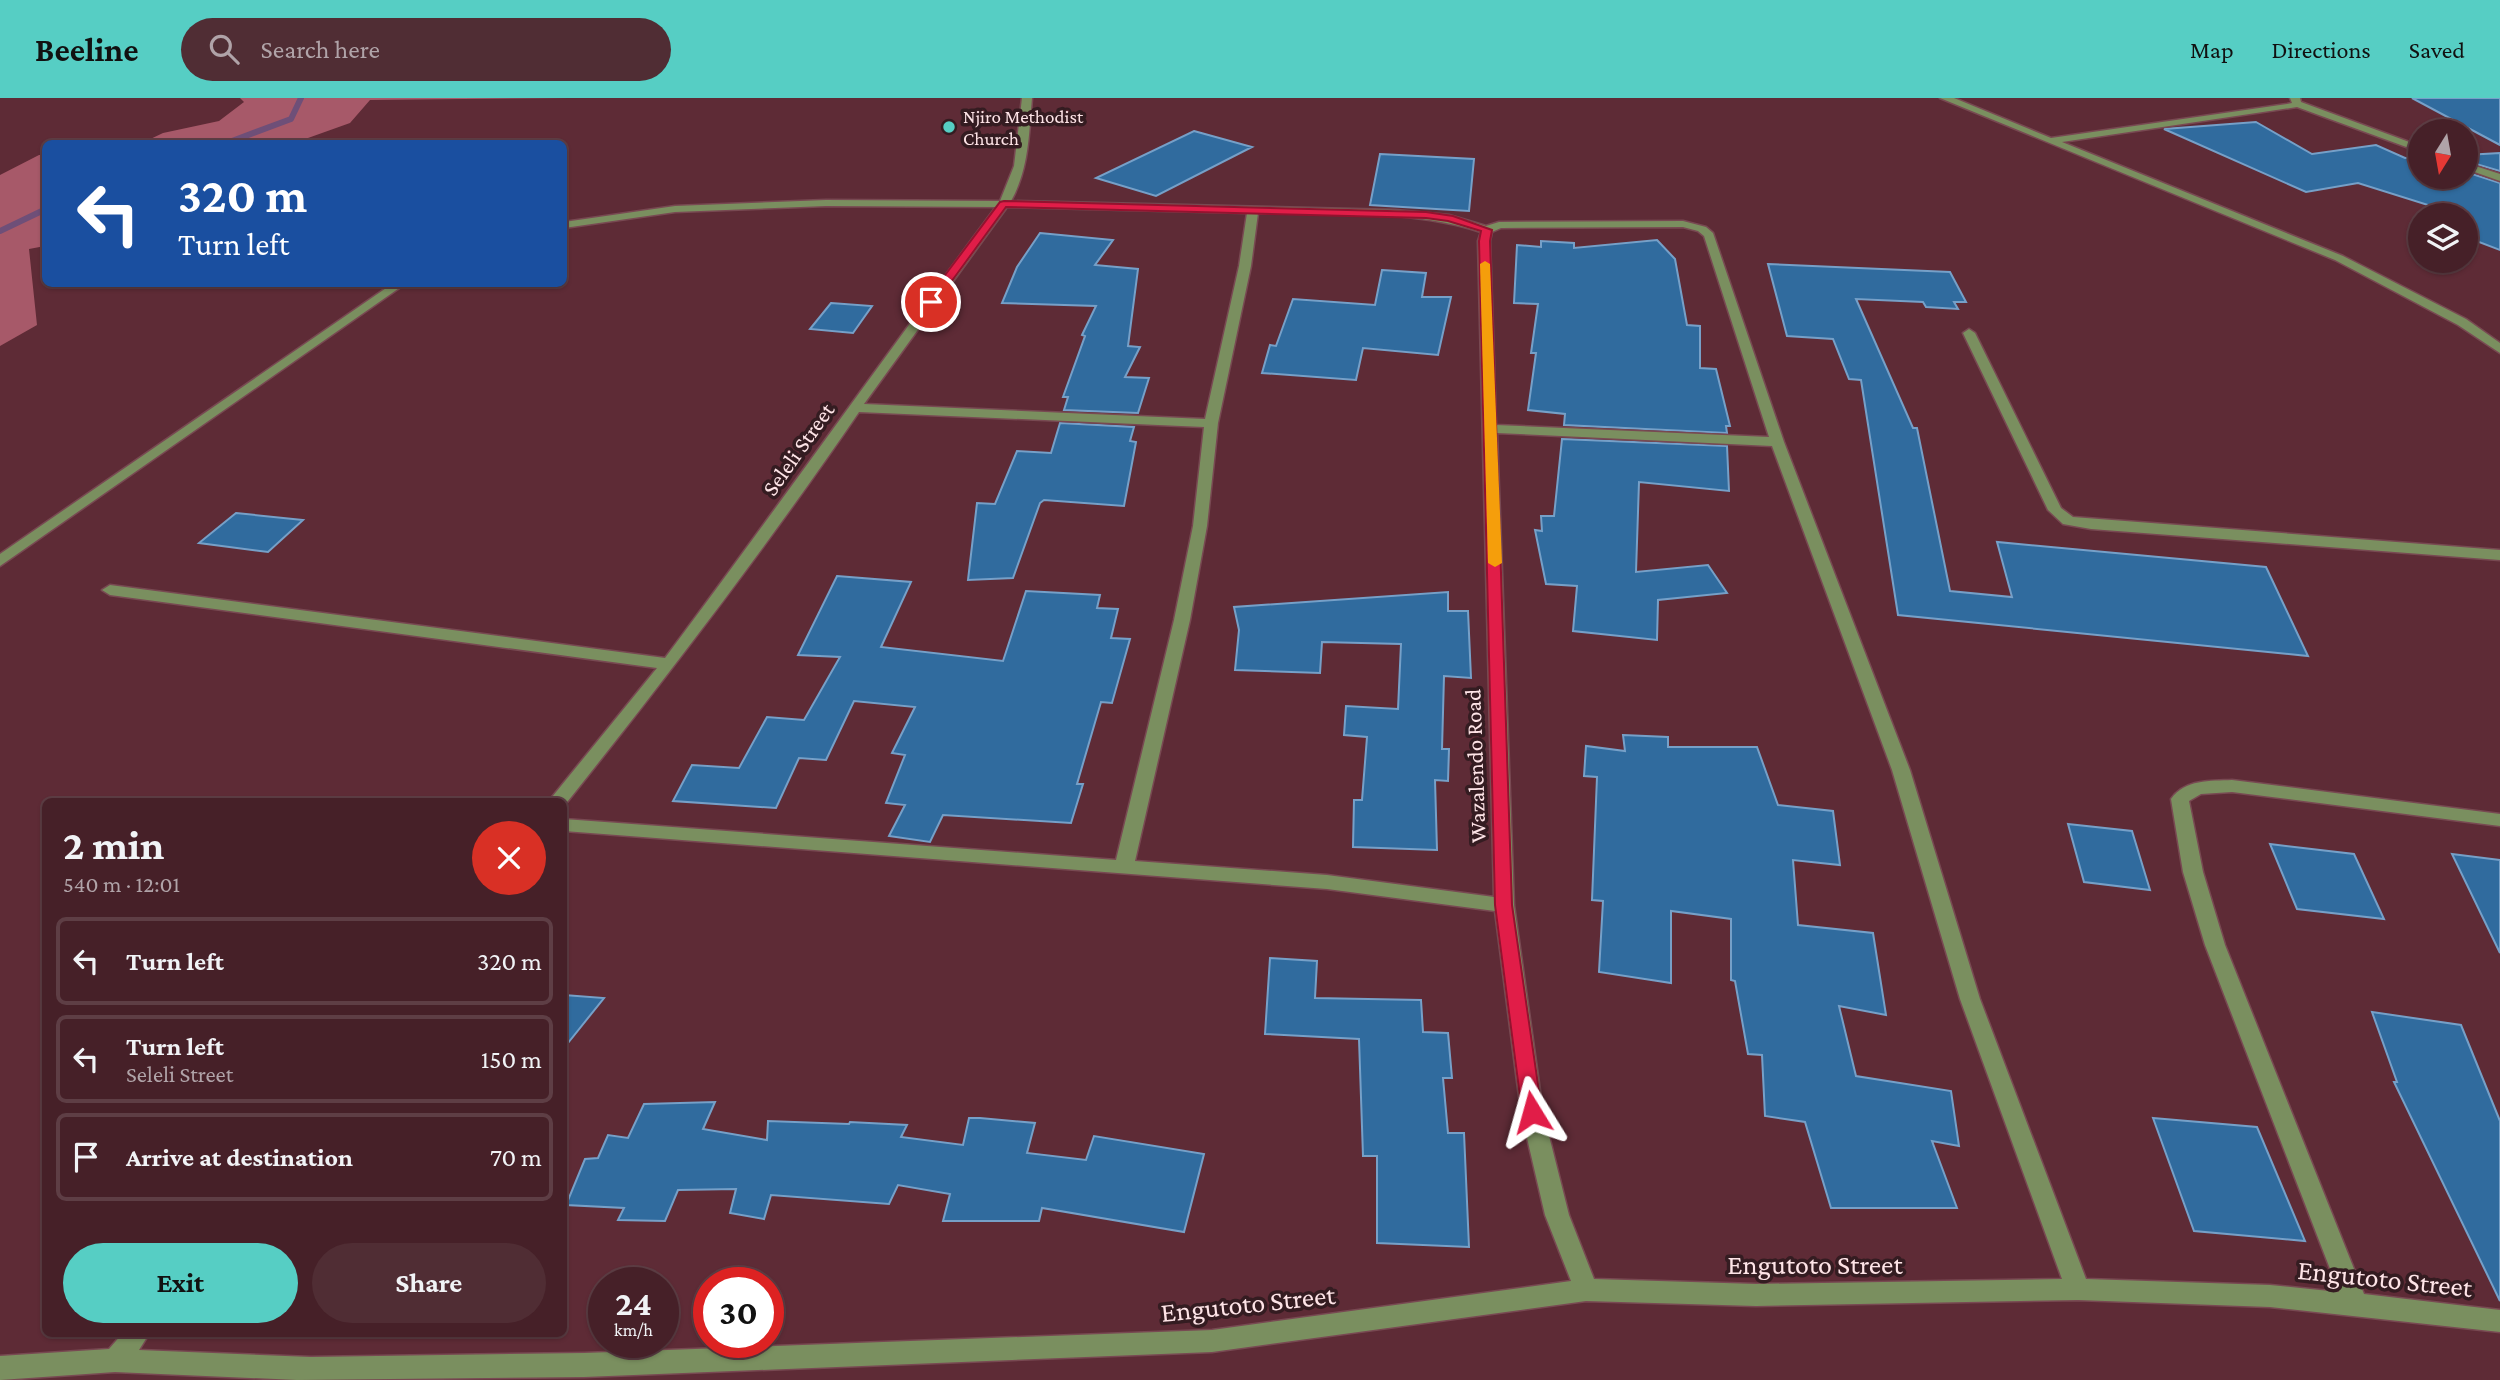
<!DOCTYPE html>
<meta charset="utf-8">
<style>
:root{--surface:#462028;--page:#502d34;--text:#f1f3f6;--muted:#b0a3a8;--line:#5e3e45;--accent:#56cec4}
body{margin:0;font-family:"Crimson Pro",serif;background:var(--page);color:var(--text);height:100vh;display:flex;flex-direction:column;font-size:26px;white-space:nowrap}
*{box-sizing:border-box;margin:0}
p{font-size:23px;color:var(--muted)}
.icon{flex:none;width:38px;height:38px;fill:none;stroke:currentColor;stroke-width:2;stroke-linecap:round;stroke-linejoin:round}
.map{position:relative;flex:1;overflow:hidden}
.panel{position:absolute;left:42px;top:700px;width:525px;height:539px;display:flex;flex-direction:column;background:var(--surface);border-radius:10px;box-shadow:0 2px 5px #0004,0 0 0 2px var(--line)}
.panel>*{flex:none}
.top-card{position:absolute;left:42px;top:42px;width:525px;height:147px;border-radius:10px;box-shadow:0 2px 5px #0004,0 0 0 2px var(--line);background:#1a4fa0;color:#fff;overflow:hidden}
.needle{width:46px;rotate:191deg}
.tools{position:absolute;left:2408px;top:21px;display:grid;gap:14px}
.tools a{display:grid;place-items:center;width:70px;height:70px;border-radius:50%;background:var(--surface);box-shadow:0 2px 5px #0004,0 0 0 2px var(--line);font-size:35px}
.speed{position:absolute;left:588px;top:1169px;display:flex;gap:14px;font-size:35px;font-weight:700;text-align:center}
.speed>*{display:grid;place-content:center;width:91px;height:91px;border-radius:50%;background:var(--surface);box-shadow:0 2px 5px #0004,0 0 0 2px var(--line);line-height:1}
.speed small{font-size:18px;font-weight:400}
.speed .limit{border:10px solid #d22;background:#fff;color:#111}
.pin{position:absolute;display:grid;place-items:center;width:60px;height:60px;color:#fff;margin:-30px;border:4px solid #fff;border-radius:50%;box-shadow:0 2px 7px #0007}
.me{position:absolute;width:77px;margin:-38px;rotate:352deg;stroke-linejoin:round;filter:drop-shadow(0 0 5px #0008)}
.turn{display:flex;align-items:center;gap:24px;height:147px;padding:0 21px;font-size:32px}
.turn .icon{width:91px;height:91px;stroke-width:2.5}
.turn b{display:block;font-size:49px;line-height:60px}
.round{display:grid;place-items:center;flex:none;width:74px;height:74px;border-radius:37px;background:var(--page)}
.head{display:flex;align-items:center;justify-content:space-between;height:119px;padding:0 21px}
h1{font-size:42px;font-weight:700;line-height:52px}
.primary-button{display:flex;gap:14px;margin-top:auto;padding:14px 21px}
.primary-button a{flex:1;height:80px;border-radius:42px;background:var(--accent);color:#111;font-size:28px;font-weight:700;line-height:80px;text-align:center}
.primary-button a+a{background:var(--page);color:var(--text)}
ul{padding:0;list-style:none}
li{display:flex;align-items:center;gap:21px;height:88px;margin:0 14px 10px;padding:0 7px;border:4px solid var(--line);border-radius:10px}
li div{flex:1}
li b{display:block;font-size:26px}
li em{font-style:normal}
header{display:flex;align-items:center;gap:42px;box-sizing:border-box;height:98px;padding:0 35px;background:var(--accent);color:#111}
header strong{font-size:33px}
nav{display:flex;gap:38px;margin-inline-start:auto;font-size:24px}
.search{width:490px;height:63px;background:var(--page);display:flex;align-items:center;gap:18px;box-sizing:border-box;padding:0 24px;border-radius:38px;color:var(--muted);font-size:26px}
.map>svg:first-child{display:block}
</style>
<header>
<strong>Beeline</strong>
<div class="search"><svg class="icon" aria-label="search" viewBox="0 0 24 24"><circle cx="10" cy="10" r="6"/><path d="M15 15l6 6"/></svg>Search here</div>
<nav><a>Map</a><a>Directions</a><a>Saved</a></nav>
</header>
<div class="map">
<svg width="2500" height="1282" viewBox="0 0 2500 1282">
<rect width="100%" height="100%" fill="#5e2b36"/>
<!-- forest -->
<path fill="#a75969" d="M 240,0 L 569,0 L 370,2 L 350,25 L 294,45 L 142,45 L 163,35 L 219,23 L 244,4 Z
M 39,57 L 45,57 L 45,148 L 29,151 L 37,227 L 0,248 L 0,77 Z"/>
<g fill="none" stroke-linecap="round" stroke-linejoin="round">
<!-- stream -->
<path stroke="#6e4f78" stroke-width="6" d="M 224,46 L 291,21 L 301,0
M 0,133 L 46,111"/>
</g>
<!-- building -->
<path fill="#306b9e" stroke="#76a0c8" stroke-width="2" d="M 2412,0 L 2500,0 L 2500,47 Z
M 2256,24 L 2312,56 L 2376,47 L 2405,60 L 2420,59 L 2420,79 L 2466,79 L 2466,74 L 2500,85 L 2500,152 L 2466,139 L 2466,117 L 2429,117 L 2444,112 L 2358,85 L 2306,94 L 2164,31 Z
M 1194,33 L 1252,49 L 1156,98 L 1096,80 Z
M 2500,55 L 2500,73 L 2466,63 L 2466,57 Z
M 1380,56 L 1474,61 L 1469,113 L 1370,107 Z
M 1040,135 L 1113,142 L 1095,167 L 1138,171 L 1128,248 L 1140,249 L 1125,279 L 1149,280 L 1138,315 L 1064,312 L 1068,299 L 1063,299 L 1085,238 L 1082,237 L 1096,208 L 1002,205 L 1017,169 Z
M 1657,142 L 1675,161 L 1687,227 L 1700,228 L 1700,270 L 1716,271 L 1730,328 L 1726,328 L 1727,335 L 1564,327 L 1565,316 L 1528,312 L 1536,255 L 1531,255 L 1538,206 L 1514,205 L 1517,147 L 1541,149 L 1541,143 L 1574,145 L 1574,150 Z
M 1768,166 L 1950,174 L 1966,204 L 1954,204 L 1958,211 L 1926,209 L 1923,204 L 1856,201 L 1913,330 L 1917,330 L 1950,493 L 2012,499 L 1997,444 L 2266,469 L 2308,558 L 1898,517 L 1861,282 L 1849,281 L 1833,241 L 1787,238 Z
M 1382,172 L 1426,175 L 1422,199 L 1451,199 L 1438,257 L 1363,250 L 1356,282 L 1262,275 L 1270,247 L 1276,248 L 1293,201 L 1375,207 Z
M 831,205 L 872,208 L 853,235 L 810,231 Z
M 1060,325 L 1134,329 L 1130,343 L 1136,344 L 1124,408 L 1044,402 L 1040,405 L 1013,480 L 968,482 L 977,405 L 995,406 L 1017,353 L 1051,355 Z
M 1562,341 L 1727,348 L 1729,393 L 1639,384 L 1636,474 L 1708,467 L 1727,495 L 1658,502 L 1657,542 L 1573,533 L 1577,488 L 1546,486 L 1535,432 L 1542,433 L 1541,418 L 1554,418 Z
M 236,415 L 303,422 L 268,454 L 199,445 Z
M 837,478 L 911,484 L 881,549 L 1003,563 L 1026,493 L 1100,497 L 1097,510 L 1118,511 L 1111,540 L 1130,541 L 1112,605 L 1101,604 L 1077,686 L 1083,686 L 1071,725 L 943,717 L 930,744 L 889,738 L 905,707 L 886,705 L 905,657 L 892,655 L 915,609 L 854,603 L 826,662 L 799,660 L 776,710 L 673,703 L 692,667 L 739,670 L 767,619 L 804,622 L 840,559 L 798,557 Z
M 1448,494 L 1448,513 L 1468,513 L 1471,580 L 1444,578 L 1442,651 L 1449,651 L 1448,683 L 1435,682 L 1437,752 L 1353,749 L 1354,702 L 1362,702 L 1367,639 L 1344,637 L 1346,608 L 1398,611 L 1401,546 L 1322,544 L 1320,575 L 1235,572 L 1239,532 L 1234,509 Z
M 1623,637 L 1668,639 L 1668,649 L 1757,649 L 1778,707 L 1833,713 L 1840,767 L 1793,762 L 1798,827 L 1873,835 L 1886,917 L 1839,908 L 1856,978 L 1951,993 L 1959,1048 L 1932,1043 L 1957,1110 L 1831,1110 L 1805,1024 L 1765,1018 L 1762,957 L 1748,956 L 1735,883 L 1731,882 L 1731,821 L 1671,813 L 1671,885 L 1599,874 L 1603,803 L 1592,802 L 1597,679 L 1584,678 L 1586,648 L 1625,653 Z
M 2068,726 L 2132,733 L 2150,792 L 2084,784 Z
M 2270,746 L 2354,756 L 2384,821 L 2297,811 Z
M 2452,756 L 2500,762 L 2500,855 Z
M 1270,860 L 1317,863 L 1315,900 L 1421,902 L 1423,934 L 1448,935 L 1452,980 L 1443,980 L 1448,1035 L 1464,1035 L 1469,1149 L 1377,1145 L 1377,1058 L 1363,1058 L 1359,941 L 1265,936 Z
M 564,897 L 604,900 L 564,950 Z
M 2372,914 L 2461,927 L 2500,1023 L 2500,1203 L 2394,984 L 2397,984 Z
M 715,1004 L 703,1031 L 767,1042 L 768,1023 L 849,1026 L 850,1024 L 907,1027 L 901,1039 L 963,1047 L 969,1020 L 980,1020 L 1035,1025 L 1027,1055 L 1086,1062 L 1094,1038 L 1204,1056 L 1184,1134 L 1042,1110 L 1039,1123 L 943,1123 L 950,1096 L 898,1087 L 889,1106 L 771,1097 L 764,1121 L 730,1115 L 736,1091 L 678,1092 L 665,1123 L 618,1122 L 624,1110 L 566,1107 L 585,1061 L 598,1060 L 608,1037 L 628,1040 L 644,1006 Z
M 2153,1020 L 2257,1029 L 2305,1143 L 2194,1133 Z"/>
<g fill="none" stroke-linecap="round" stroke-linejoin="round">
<defs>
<path id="minor" d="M 1022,0 L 1032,0 C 1029,35 1029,71 1011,103 L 1395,112 L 1449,117 L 1486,128 L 1499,124 L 1683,123 L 1706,129 L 1713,135 L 1784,344 L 1910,672 L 1980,901 L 2086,1181 L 2270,1187 L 2339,1194 L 2205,847 L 2183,774 L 2171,701 C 2185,681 2210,683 2232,682 L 2500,716 L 2500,728 L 2232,694 L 2201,696 L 2189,703 L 2203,774 L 2225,847 L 2364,1196 L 2500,1212 L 2500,1234 L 2270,1209 L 2078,1202 L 1756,1208 L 1586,1203 L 1212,1254 L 584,1279 L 297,1282 L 115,1274 L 0,1282 L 0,1258 L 109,1251 L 122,1236 L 149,1236 L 139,1252 L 311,1259 L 584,1255 L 1212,1232 L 1571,1183 L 1545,1117 L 1521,1014 L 1495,813 L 1327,791 L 564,733 L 564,721 L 1116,762 L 1174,522 L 1193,428 L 1204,329 L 859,314 C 766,450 666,580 564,708 L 564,704 L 548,704 L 657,570 L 110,497 L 102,492 L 110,487 L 665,560 C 777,410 884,259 996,109 L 826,108 L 675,114 L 564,130 L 564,124 L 675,108 L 826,102 L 1000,103 L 1014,68 ZM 1007,109 L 1247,115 L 1239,168 L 1205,321 L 864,306 ZM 1258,115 C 1332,117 1410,111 1481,134 L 1478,143 L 1494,799 L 1327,777 L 1135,763 L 1190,522 L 1207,428 L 1218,325 L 1251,168 ZM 1683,129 L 1698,133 L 1704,138 L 1769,339 L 1496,327 L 1490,143 L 1492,134 L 1501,130 ZM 1497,335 L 1772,348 L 1892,672 L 1960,901 L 2062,1181 L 1756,1186 L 1594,1181 L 1569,1117 L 1543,1014 L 1514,807 Z
M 1940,0 L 1954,0 L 2051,40 L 2287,6 L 2292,5 L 2290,0 L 2300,0 L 2301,4 L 2420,48 L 2420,54 L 2297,9 L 2062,44 L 2343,158 L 2466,221 L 2500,245 L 2500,255 L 2458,227 L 2335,162 Z
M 2466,65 L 2500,76 L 2500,83 L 2466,71 Z
M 392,186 L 405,186 L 0,468 L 0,456 Z
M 1969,231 L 1975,235 L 2061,410 L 2073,419 L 2500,452 L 2500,462 L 2091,431 L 2063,426 L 2048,412 L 1963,235 Z"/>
</defs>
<!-- minor casing -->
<use href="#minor" stroke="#784952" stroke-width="3"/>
<!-- minor -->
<use href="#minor" fill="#7a8f5f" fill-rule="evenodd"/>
</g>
<!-- route -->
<path fill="#e11d48" stroke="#92132f" stroke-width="2" d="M 1004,103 L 1426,114 L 1453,118 L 1492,132 L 1490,143 L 1512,807 L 1542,1014 L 1539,1020 L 1532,1023 L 1525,1020 L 1522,1014 L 1495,807 L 1479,143 L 1481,133 L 1448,123 L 1426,120 L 1006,109 L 935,206 L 927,206 L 927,201 L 1000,104 Z"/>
<!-- slow -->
<path fill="#f59e0b" d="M 1485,163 L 1490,166 L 1502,465 L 1495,469 L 1488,465 L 1480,166 Z"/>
<!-- markers -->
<circle fill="#56cec4" stroke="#341c21" stroke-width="2.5" cx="949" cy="29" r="7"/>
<g text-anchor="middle" stroke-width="7" stroke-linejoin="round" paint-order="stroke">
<!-- far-poi labels -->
<g font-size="19" fill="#fee4e7" stroke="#341c21" text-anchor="start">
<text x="963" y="25">Njiro Methodist<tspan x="963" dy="22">Church</tspan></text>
</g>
<!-- street labels -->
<g font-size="23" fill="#fee4e7" stroke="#341c21">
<text transform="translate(798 351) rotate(-55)" y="8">Seleli Street</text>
<text transform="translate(1475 668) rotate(-92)" y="8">Wazalendo Road</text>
</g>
<!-- near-street labels -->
<g font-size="28" fill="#fee4e7" stroke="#341c21">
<text x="1815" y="1176">Engutoto Street</text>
<text transform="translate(2385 1180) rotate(6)" y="10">Engutoto Street</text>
<text transform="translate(1248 1205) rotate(-6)" y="10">Engutoto Street</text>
</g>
</g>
</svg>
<div class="tools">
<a><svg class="needle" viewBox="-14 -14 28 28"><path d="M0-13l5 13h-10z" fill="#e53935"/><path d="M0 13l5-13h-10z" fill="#b0a3a8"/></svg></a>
<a><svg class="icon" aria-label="layers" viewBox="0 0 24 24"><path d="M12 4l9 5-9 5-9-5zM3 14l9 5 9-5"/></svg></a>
</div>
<div class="speed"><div>24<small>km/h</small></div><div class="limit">30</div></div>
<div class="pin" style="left:931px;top:204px;background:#d93025"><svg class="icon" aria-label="arrive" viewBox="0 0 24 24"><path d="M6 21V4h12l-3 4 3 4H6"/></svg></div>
<svg class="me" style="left:1532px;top:1014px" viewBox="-20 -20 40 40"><path d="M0-17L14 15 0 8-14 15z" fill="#e11d48" stroke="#fff" stroke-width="4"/></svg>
<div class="top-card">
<div class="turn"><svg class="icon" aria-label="left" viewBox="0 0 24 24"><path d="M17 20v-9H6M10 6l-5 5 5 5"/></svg><div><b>320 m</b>Turn left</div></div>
</div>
<section class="panel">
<div class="head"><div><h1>2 min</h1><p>540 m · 12:01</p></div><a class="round" style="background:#d93025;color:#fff"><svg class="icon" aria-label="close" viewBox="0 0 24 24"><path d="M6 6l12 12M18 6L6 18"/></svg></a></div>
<ul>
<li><svg class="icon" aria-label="left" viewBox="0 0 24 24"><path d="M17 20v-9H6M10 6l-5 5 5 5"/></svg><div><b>Turn left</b></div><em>320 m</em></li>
<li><svg class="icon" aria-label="left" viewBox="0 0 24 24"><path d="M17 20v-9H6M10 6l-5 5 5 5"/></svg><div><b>Turn left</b><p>Seleli Street</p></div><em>150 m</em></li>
<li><svg class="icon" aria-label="arrive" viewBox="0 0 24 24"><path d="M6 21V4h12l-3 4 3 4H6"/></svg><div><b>Arrive at destination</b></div><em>70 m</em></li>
</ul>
<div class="primary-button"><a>Exit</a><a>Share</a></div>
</section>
</div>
